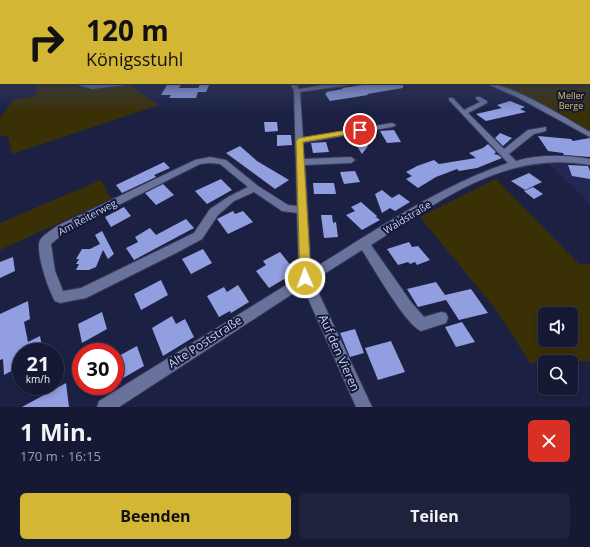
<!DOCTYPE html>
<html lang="de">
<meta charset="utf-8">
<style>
:root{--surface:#151933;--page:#1e223b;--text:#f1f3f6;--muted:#9da0ac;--line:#34384e;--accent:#d4b635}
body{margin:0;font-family:"Open Sans",sans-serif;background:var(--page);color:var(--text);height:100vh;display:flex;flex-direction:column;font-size:15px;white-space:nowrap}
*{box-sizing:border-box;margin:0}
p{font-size:13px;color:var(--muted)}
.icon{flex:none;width:22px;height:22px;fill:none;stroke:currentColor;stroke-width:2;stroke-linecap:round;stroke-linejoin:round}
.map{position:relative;height:407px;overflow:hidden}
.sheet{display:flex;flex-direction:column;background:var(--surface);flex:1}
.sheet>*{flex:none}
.banner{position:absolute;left:0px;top:0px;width:590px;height:84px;box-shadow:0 2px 6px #0003,0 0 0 1px var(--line);background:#d4b635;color:#111;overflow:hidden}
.buttons{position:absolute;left:538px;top:307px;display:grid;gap:8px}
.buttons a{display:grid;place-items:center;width:40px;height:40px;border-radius:6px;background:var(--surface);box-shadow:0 2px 6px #0003,0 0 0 1px var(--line);font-size:20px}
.speed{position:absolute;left:12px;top:343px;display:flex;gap:8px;font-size:20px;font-weight:700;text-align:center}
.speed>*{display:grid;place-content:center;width:52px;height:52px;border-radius:50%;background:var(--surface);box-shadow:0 2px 6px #0003,0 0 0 1px var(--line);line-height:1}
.speed small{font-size:10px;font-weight:400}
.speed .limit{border:6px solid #d22;background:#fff;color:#111}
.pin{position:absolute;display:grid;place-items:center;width:34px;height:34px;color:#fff;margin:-17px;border:2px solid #fff;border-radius:50%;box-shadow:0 1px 4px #0007}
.me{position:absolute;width:44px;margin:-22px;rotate:358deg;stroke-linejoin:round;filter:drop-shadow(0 0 3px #0008)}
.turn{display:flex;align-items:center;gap:14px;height:84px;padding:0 20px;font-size:18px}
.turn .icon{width:52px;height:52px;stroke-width:2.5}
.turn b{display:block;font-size:28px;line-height:34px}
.round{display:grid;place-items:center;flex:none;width:42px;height:42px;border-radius:6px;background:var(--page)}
.headline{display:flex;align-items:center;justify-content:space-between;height:68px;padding:0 20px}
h1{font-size:24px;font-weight:700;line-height:30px}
.primary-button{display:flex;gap:8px;margin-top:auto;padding:8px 20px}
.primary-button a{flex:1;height:46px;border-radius:6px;background:var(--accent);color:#111;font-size:16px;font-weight:700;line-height:46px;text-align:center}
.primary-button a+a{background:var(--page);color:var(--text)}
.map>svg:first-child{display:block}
</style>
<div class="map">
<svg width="590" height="407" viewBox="0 0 590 407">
<rect width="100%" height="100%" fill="#1c2144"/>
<!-- built -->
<path fill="#222852" d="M 549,164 L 563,164 L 590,168 L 590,204 Z"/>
<!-- green -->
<path fill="#3a3006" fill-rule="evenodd" d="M 589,56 L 590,132 L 521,95 L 492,83 L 589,83 Z
M 38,83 C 46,83 58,81 67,83 C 73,85 78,88 84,89 C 100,90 114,87 128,84 L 159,105 L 12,154 L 8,136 L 0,136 L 0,118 L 13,100 L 35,96 Z
M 496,179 L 579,264 L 590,264 L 590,361 L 530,363 L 497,311 L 420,217 ZM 545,314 L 571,314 L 571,340 L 545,340 Z
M 101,180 L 111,199 L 0,250 L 0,223 Z"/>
<!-- building -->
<path fill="#919ee0" d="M 168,83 L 182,83 L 179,88 L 198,88 L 201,83 L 210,83 L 206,92 L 198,92 L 196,98 L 169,98 L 171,95 L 161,95 Z
M 377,83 L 403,83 L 403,88 L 367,94 L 368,95 L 330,101 L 325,94 L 327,93 L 326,92 L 343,89 L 342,88 Z
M 510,101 L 525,107 L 520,109 L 526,112 L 486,121 L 476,114 L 502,108 L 497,105 Z
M 355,120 L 360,127 L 350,129 L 345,122 Z
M 264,122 L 277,122 L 278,131 L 265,132 Z
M 394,130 L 401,142 L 387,143 L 380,131 Z
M 500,133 L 512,138 L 503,146 L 495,138 Z
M 277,135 L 291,135 L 292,145 L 277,146 Z
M 538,136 L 571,139 L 573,141 L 590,138 L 590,157 L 564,155 L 563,153 L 548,151 Z
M 365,141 L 368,146 L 362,154 L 355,143 Z
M 326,142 L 329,152 L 313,153 L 311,143 Z
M 488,144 L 496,152 L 494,154 L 498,155 L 502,158 L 477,168 L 459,171 L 457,169 L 436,177 L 418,188 L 406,179 L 412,176 L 406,172 L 417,166 L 434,160 L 439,164 L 476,158 L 469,153 L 483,148 Z
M 240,146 L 257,161 L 289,180 L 275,189 L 226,153 Z
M 164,162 L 170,168 L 154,175 L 156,177 L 122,193 L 116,185 Z
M 568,165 L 588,166 L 590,171 L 590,179 L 572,176 Z
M 355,171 L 360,182 L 344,184 L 340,172 Z
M 529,173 L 542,182 L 525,190 L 511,181 Z
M 221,179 L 232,190 L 207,204 L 195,191 Z
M 313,183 L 334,183 L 336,194 L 314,194 Z
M 163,184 L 174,195 L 156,205 L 145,193 Z
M 533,187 L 543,194 L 534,199 L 524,191 Z
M 382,190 L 392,198 L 399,194 L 410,202 L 395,211 L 390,208 L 382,213 L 375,194 Z
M 361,202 L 377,216 L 376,217 L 380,220 L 362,230 L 346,215 L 355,211 L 351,207 Z
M 124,207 L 131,216 L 111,227 L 105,217 Z
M 233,211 L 235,214 L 243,211 L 253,222 L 228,234 L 217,219 Z
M 321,215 L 332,215 L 333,223 L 336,222 L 338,237 L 324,238 Z
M 186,219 L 194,228 L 134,260 L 126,248 L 138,242 L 135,237 L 150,228 L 156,235 Z
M 102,231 L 114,254 L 108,259 L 103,250 L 96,267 L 89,270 L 76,270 L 79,264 L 76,264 L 79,259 L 76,259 L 82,249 L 90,249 L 100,244 L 95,235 Z
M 409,242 L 412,247 L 418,246 L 430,260 L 417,265 L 415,262 L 410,264 L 408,262 L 398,265 L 387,249 Z
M 203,249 L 212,263 L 191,274 L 182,259 Z
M 280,252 L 296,272 L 269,288 L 256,271 L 266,265 L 263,261 Z
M 13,257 L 15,271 L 0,278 L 0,262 Z
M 161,280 L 168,295 L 141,310 L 134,294 Z
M 436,282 L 445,295 L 471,289 L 488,313 L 459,320 L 446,300 L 418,307 L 407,289 Z
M 238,285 L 249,302 L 231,313 L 230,311 L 219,317 L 207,296 L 224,287 L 227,292 Z
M 28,301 L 30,319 L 24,322 L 28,342 L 40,336 L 43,352 L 21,352 L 21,366 L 4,375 L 3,359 L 0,360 L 0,314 Z
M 102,312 L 107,329 L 82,343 L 78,324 Z
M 172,316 L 176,324 L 185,319 L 194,337 L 163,356 L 152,328 Z
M 462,322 L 475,342 L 456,347 L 445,327 Z
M 355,329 L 364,353 L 350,357 L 340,333 Z
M 391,341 L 405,372 L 378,380 L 365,348 Z
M 137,346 L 144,366 L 118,381 L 115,371 L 115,358 Z
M 66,383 L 69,407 L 22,407 Z"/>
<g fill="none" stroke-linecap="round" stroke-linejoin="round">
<defs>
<path id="minor" d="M 71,83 L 92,85 L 128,83 L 125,85 L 92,89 Z
M 290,83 L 296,83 L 299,89 L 336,83 L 352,83 L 349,85 L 300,92 L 303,138 L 392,123 L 396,125 L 392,127 L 303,143 L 304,159 L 351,157 L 355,160 L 351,163 L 305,165 L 311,270 C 373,232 439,186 508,163 L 449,100 L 449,98 L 453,98 L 464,110 L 480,102 L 476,99 L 476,97 L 480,97 L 487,101 L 487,103 L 468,113 L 504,149 L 528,130 L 546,127 L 546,131 L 534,134 L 509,154 L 516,161 C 540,154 565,155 590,159 L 590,165 C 504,150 440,201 371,245 L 411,302 L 424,317 L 441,312 L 446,313 L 448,318 L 446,323 L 421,331 C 405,324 373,267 362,250 L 313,281 L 372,407 L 356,407 L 303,287 L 119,407 L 97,407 L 99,401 L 299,277 L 297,213 L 282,211 L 254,192 L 234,201 L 218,215 L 202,239 L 176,253 L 86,298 L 60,303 L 55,301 C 49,291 35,252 40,240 C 43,235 52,230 57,226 L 195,160 L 210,157 L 226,160 L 258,186 L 288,205 L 297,206 L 294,91 ZM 210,163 L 220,164 L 248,187 L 228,197 L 210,209 L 194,233 L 81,288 L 63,291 L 55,271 L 51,244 L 65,232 L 200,164 Z
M 485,83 C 510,83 566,118 590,132 L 590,137 L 517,97 Z"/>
<path id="major" d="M 0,66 L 1,66 L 1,70 L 0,70 Z"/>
</defs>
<!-- minor casing -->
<use href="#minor" stroke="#373957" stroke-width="2"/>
<!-- major casing -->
<use href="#major" stroke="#373957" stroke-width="2"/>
<!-- minor -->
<use href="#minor" fill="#69729b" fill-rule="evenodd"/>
<!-- major -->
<use href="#major" fill="#be7fc4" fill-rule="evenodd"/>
</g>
<!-- sky -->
<linearGradient id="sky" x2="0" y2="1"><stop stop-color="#0f1225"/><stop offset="0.5" stop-color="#3a4367"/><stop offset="1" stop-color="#3a4367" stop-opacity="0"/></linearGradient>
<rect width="590" height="113" fill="url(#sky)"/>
<!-- route -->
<path fill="#d4b635" stroke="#8a7622" d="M 360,128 L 363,130 L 362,132 L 303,142 L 311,278 L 309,281 L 305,283 L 301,281 L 300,278 L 296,141 L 299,138 Z"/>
<g text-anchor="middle" stroke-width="4" stroke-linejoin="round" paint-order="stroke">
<!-- far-park labels -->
<g font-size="9" fill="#dac057" stroke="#131739">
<text x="571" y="99">Meller<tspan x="571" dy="10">Berge</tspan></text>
</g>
<!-- street labels -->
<g font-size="10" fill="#cdd2ea" stroke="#131739">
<text transform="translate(87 217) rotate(-28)" y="4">Am Reiterweg</text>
<text transform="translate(407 217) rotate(-31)" y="4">Waldstraße</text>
</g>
<!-- near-street labels -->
<g font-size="12" fill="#cdd2ea" stroke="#131739">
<text transform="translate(205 342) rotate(-33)" y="4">Alte Poststraße</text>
<text transform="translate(339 353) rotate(66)" y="4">Auf den Vieren</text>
</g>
</g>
</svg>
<div class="buttons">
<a><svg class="icon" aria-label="sound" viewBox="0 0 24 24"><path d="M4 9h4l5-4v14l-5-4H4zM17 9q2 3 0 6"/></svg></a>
<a><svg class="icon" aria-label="search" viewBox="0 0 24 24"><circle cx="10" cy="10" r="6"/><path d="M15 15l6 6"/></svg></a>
</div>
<div class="speed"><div>21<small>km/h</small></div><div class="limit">30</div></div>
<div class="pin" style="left:360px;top:130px;background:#d93025"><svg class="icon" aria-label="arrive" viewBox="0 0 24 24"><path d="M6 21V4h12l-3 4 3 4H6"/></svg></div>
<svg class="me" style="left:305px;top:278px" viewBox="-20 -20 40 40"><circle r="17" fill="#d4b635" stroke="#fff" stroke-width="3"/><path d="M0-11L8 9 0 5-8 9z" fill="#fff"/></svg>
<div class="banner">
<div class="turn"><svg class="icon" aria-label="right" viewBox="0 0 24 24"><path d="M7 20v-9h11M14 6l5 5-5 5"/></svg><div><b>120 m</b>Königsstuhl</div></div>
</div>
</div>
<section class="sheet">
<div class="headline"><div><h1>1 Min.</h1><p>170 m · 16:15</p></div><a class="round" style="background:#d93025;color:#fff"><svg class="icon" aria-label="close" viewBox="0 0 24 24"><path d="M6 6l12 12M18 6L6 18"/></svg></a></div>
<div class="primary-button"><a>Beenden</a><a>Teilen</a></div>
</section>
